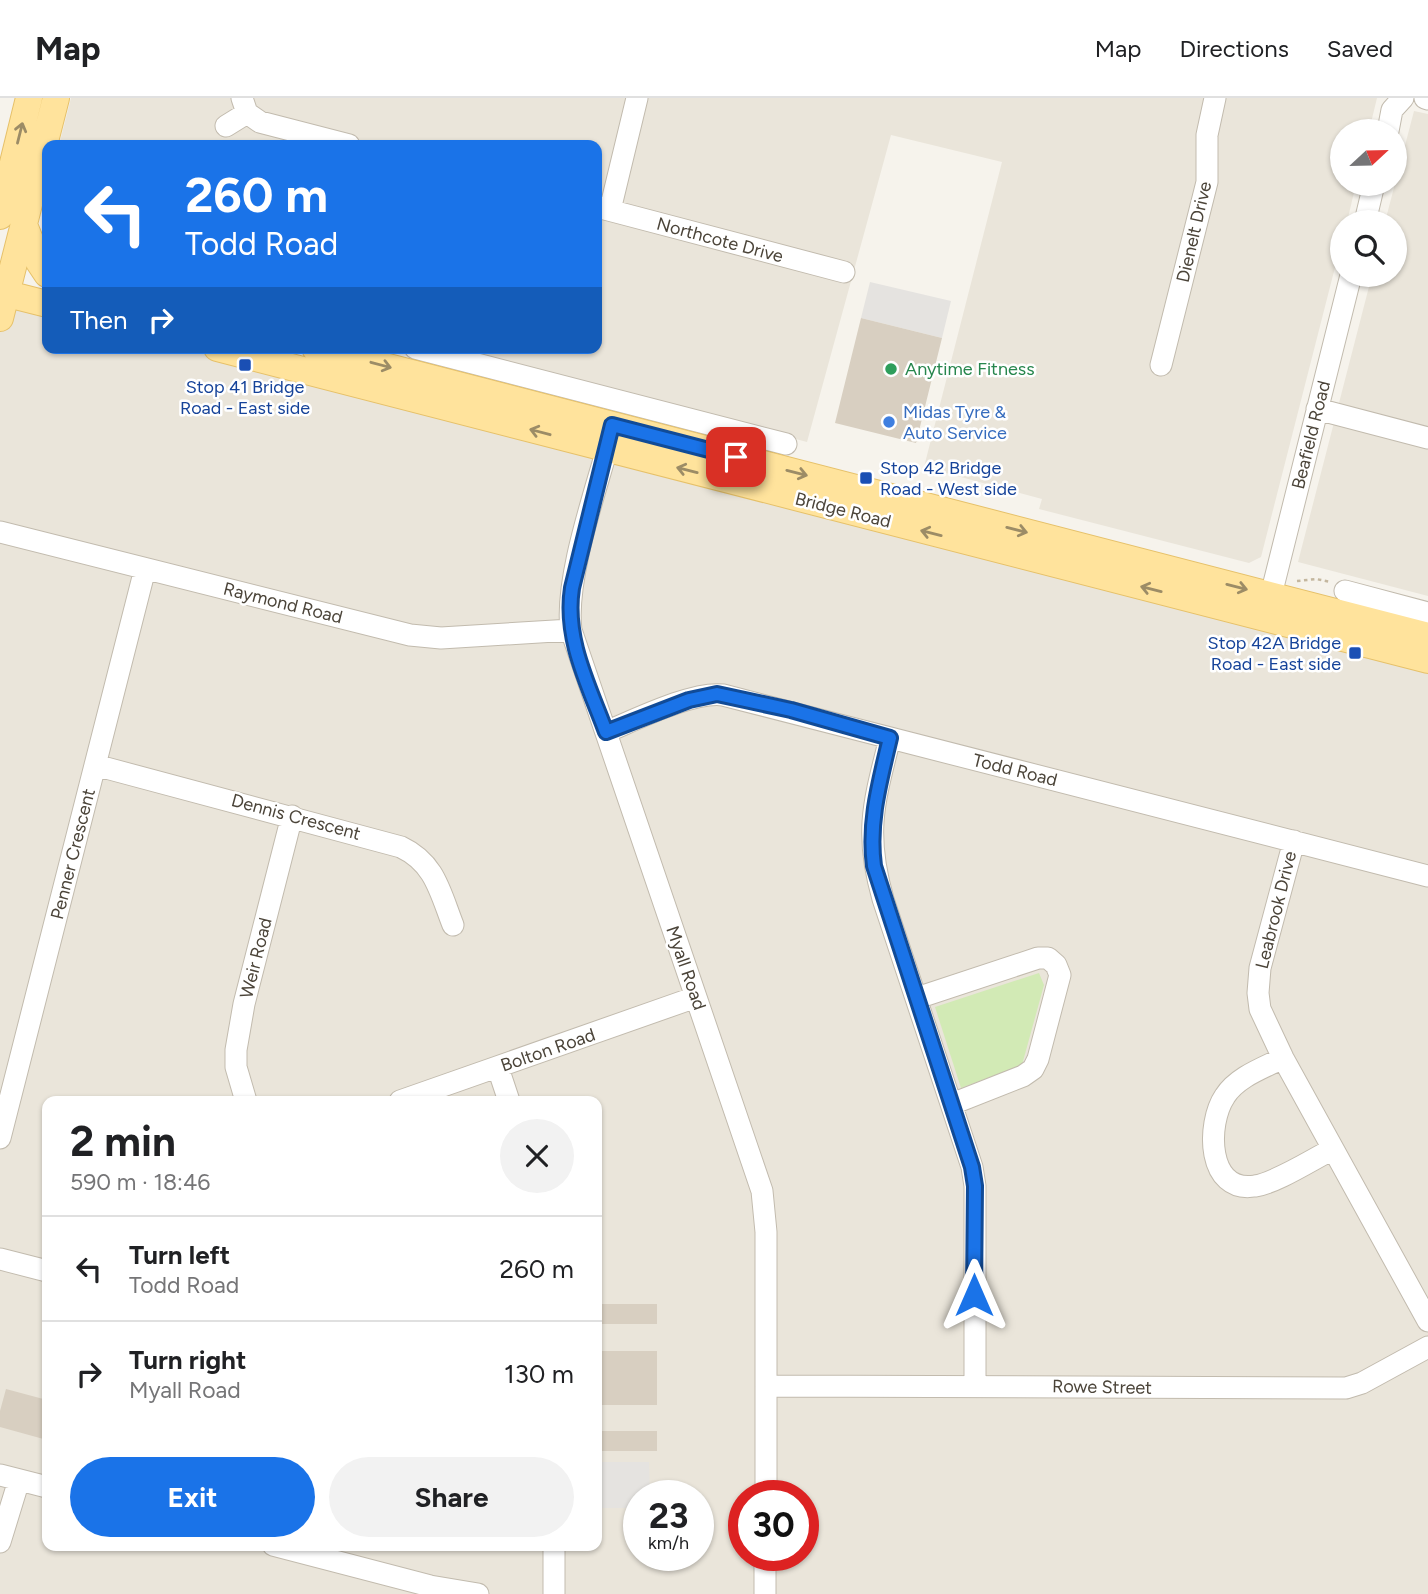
<!DOCTYPE html>
<meta charset="utf-8">
<style>
:root{--surface:#fff;--page:#f2f2f2;--text:#202124;--muted:#757577;--line:#e0e0e0;--accent:#1a73e8}
body{margin:0;font-family:Figtree,sans-serif;background:var(--page);color:var(--text);height:100vh;display:flex;flex-direction:column;font-size:26px;white-space:nowrap}
*{box-sizing:border-box;margin:0}
p{font-size:23px;color:var(--muted)}
.icon{flex:none;width:38px;height:38px;fill:none;stroke:currentColor;stroke-width:2;stroke-linecap:round;stroke-linejoin:round}
.map{position:relative;flex:1;overflow:hidden}
.side{position:absolute;left:42px;top:998px;width:560px;height:455px;display:flex;flex-direction:column;background:var(--surface);border-radius:14px;box-shadow:0 2px 5px #0004}
.side>*{flex:none}
.guide{position:absolute;left:42px;top:42px;width:560px;height:214px;border-radius:14px;box-shadow:0 2px 5px #0004;background:#1a73e8;color:#fff;overflow:hidden}
.needle{width:46px;rotate:68deg}
.tools{position:absolute;left:1330px;top:21px;display:grid;gap:14px}
.tools a{display:grid;place-items:center;width:77px;height:77px;border-radius:50%;background:var(--surface);box-shadow:0 2px 5px #0004;font-size:35px}
.speed{position:absolute;left:623px;top:1382px;display:flex;gap:14px;font-size:35px;font-weight:700;text-align:center}
.speed>*{display:grid;place-content:center;width:91px;height:91px;border-radius:50%;background:var(--surface);box-shadow:0 2px 5px #0004;line-height:1}
.speed small{font-size:18px;font-weight:400}
.speed .limit{border:10px solid #d22;background:#fff;color:#111}
.pin{position:absolute;display:grid;place-items:center;width:60px;height:60px;color:#fff;margin:-30px;border-radius:14px;box-shadow:0 4px 10px #0006}
.me{position:absolute;width:77px;margin:-38px;rotate:0deg;stroke-linejoin:round;filter:drop-shadow(0 0 5px #0008)}
.turn{display:flex;align-items:center;gap:24px;height:147px;padding:0 28px;font-size:32px}
.turn .icon{width:91px;height:91px;stroke-width:2.5}
.turn b{display:block;font-size:49px;line-height:60px}
.then{display:flex;align-items:center;height:66px;padding:0 28px;background:#0003;gap:14px;font-size:26px}
.round{display:grid;place-items:center;flex:none;width:74px;height:74px;border-radius:37px;background:var(--page)}
.head{display:flex;align-items:center;justify-content:space-between;height:119px;padding:0 28px}
h1{font-size:42px;font-weight:700;line-height:52px}
.action{display:flex;gap:14px;margin-top:auto;padding:14px 28px}
.action a{flex:1;height:80px;border-radius:42px;background:var(--accent);color:#fff;font-size:28px;font-weight:700;line-height:80px;text-align:center}
.action a+a{background:var(--page);color:var(--text)}
ul{padding:0;list-style:none}
li{display:flex;align-items:center;gap:21px;height:105px;padding:0 28px;border-top:2px solid var(--line)}
li div{flex:1}
li b{display:block;font-size:26px}
li em{font-style:normal}
header{display:flex;align-items:center;gap:42px;box-sizing:border-box;height:98px;padding:0 35px;background:var(--surface);border-bottom:2px solid var(--line)}
header strong{font-size:33px}
nav{display:flex;gap:38px;margin-inline-start:auto;font-size:24px}
.map>svg:first-child{display:block}
</style>
<header>
<strong>Map</strong>
<nav><a>Map</a><a>Directions</a><a>Saved</a></nav>
</header>
<div class="map">
<svg width="1428" height="1496" viewBox="0 0 1428 1496">
<rect width="100%" height="100%" fill="#f6f3ec"/>
<!-- residential -->
<path fill="#eae5da" fill-rule="evenodd" d="M 71,0 L 1377,0 L 1369,33 L 1342,33 L 1342,86 L 1356,86 L 1347,124 L 1342,124 L 1342,142 L 1261,459 L 1249,465 L 1039,411 L 1042,401 L 924,369 L 1002,64 L 891,37 L 807,344 L 454,250 L 597,250 L 597,47 L 59,47 Z
M 1414,13 L 1428,16 L 1428,498 L 1298,464 L 1372,177 L 1395,177 L 1395,124 L 1385,124 Z
M 0,194 L 47,206 L 47,250 L 217,250 L 1428,562 L 1428,1496 L 0,1496 ZM 47,1003 L 597,1003 L 597,1447 L 47,1447 ZM 639,1398 L 698,1398 L 698,1458 L 639,1458 ZM 744,1398 L 803,1398 L 803,1458 L 744,1458 Z"/>
<!-- green -->
<path fill="#d2eab5" d="M 1039,875 L 1044,887 L 1022,967 L 961,990 L 935,909 Z"/>
<!-- parking -->
<path fill="#e5e3e0" d="M 870,184 L 951,203 L 942,240 L 861,220 Z
M 597,1364 L 649,1364 L 650,1398 L 639,1398 L 639,1410 L 597,1410 Z"/>
<!-- building -->
<path fill="#d8cfc1" d="M 861,220 L 942,240 L 916,345 L 835,325 Z
M 597,1206 L 657,1206 L 657,1226 L 597,1226 Z
M 597,1253 L 657,1253 L 657,1307 L 597,1307 Z
M 6,1291 L 47,1302 L 47,1342 L 0,1329 L 0,1313 Z
M 597,1333 L 657,1333 L 657,1353 L 597,1353 Z"/>
<g fill="none" stroke-linecap="round" stroke-linejoin="round">
<defs>
<path id="minor" d="M 242,0 L 247,15 L 260,24 L 349,47
M 1425,0 L 1428,1
M 226,28 L 247,15
M 1388,33 L 1392,12 L 1403,0
M 597,109 L 844,174
M 610,112 L 637,0
M 1365,124 L 1374,86
M 415,250 L 786,346
M 1161,267 L 1207,84 L 1207,37 L 1215,0
M 1317,311 L 1428,340
M 607,351 C 593,401 565,482 571,532 L 762,1093 L 766,1134 L 766,1398
M 0,434 L 410,537 L 441,540 L 571,532
M 1345,493 L 1428,515
M 1271,497 L 1351,177
M 606,634 C 635,622 693,593 723,597 L 1428,778
M 890,640 C 874,704 864,734 883,801 L 972,1069 L 975,1088 L 975,1288
M 95,667 L 401,749 C 435,765 440,794 453,827
M 1294,743 L 1260,870 L 1258,895 L 1260,911 L 1283,960 L 1428,1223
M 917,900 L 1038,860 L 1048,860 L 1056,867 L 1060,877 L 1038,961 L 1033,971 L 1023,978 L 952,1006
M 1283,960 C 1263,970 1237,979 1225,998 C 1206,1026 1207,1096 1255,1088 C 1276,1085 1313,1061 1333,1051
M 498,970 L 509,1003
M 246,1003 L 236,969 L 236,952 L 244,906 L 292,718
M 400,1003 L 696,899
M 0,1040 L 145,471
M 0,1161 L 47,1173
M 766,1288 L 1346,1290 L 1362,1285 L 1428,1249
M 0,1377 L 47,1389
M 0,1444 L 19,1382
M 273,1447 L 430,1488 L 478,1496
M 554,1447 L 554,1496
M 765,1496 L 765,1458"/>
<path id="major" d="M 0,118 L 29,0
M 24,127 L 39,164 L 47,176
M 0,194 L 47,206
M 0,220 L 56,0
M 217,250 L 1428,562
M 315,250 L 1428,538"/>
</defs>
<!-- minor casing -->
<use href="#minor" stroke="#c2bbae" stroke-width="23"/>
<!-- major casing -->
<use href="#major" stroke="#e6c16a" stroke-width="28"/>
<!-- path -->
<path stroke="#c4b79f" stroke-width="2.5" stroke-dasharray="3.5 3.5" stroke-linecap="butt" d="M 1297,483 L 1316,481 L 1331,484"/>
<!-- minor -->
<use href="#minor" stroke="#fff" stroke-width="21"/>
<!-- major -->
<use href="#major" stroke="#ffe39c" stroke-width="26"/>
</g>
<!-- one-way arrows -->
<defs><path id="oneway-shaft" d="M-6 0H5M1.5-3L5.5 0L1.5 3" fill="none" stroke-width="1.6" stroke-linecap="round" stroke-linejoin="round" transform="scale(1.75)"/></defs>
<g stroke="#9c8c66">
<use href="#oneway-shaft" transform="translate(20 35) rotate(-76)"/>
<use href="#oneway-shaft" transform="translate(381 267) rotate(15)"/>
<use href="#oneway-shaft" transform="translate(540 334) rotate(-165)"/>
<use href="#oneway-shaft" transform="translate(687 372) rotate(-166)"/>
<use href="#oneway-shaft" transform="translate(797 375) rotate(14)"/>
<use href="#oneway-shaft" transform="translate(1017 432) rotate(14)"/>
<use href="#oneway-shaft" transform="translate(931 435) rotate(-166)"/>
<use href="#oneway-shaft" transform="translate(1237 489) rotate(14)"/>
<use href="#oneway-shaft" transform="translate(1151 491) rotate(-166)"/>
</g>
<g fill="none" stroke-linecap="round" stroke-linejoin="round">
<defs>
<path id="route" d="M 736,359 L 612,327 L 572,490 C 564,541 589,588 606,634 L 689,602 L 717,596 L 791,612 L 890,640 C 880,683 868,724 874,768 L 972,1069 L 975,1088 L 974,1197"/>
</defs>
<!-- route casing -->
<use href="#route" stroke="#114b97" stroke-width="18"/>
<!-- route -->
<use href="#route" stroke="#1a73e8" stroke-width="12"/>
</g>
<!-- markers -->
<g fill="#1a4fb4" stroke="#fff" stroke-width="2.5">
<rect x="238" y="260" width="14" height="14" rx="3.5"/>
<rect x="859" y="373" width="14" height="14" rx="3.5"/>
<rect x="1348" y="548" width="14" height="14" rx="3.5"/>
</g>
<circle fill="#2e9e5b" stroke="#fff" stroke-width="2.5" cx="891" cy="271" r="7"/>
<circle fill="#3f7fe0" stroke="#fff" stroke-width="2.5" cx="889" cy="324" r="7"/>
<g text-anchor="middle" stroke-width="5" stroke-linejoin="round" paint-order="stroke">
<!-- street labels -->
<g font-size="18" fill="#4b4439" stroke="#fff">
<text transform="translate(1194 134) rotate(-77)" y="6">Dienelt Drive</text>
<text transform="translate(720 142) rotate(15)" y="6">Northcote Drive</text>
<text transform="translate(1311 337) rotate(-76)" y="6">Beafield Road</text>
<text transform="translate(843 412) rotate(14)" y="6">Bridge Road</text>
<text transform="translate(283 505) rotate(14)" y="6">Raymond Road</text>
<text transform="translate(1015 672) rotate(14)" y="6">Todd Road</text>
<text transform="translate(296 719) rotate(15)" y="6">Dennis Crescent</text>
<text transform="translate(73 756) rotate(-76)" y="6">Penner Crescent</text>
<text transform="translate(1276 812) rotate(-76)" y="6">Leabrook Drive</text>
<text transform="translate(256 860) rotate(-76)" y="6">Weir Road</text>
<text transform="translate(686 870) rotate(71)" y="6">Myall Road</text>
<text transform="translate(548 952) rotate(-19)" y="6">Bolton Road</text>
<text transform="translate(1102 1289) rotate(1)" y="6">Rowe Street</text>
</g>
<!-- leisure labels -->
<g font-size="18" fill="#27864d" stroke="#fff" text-anchor="start">
<text x="905" y="277">Anytime Fitness</text>
</g>
<!-- transit labels -->
<g font-size="18" fill="#164399" stroke="#fff">
<text x="245" y="295">Stop 41 Bridge<tspan x="245" dy="21">Road - East side</tspan></text>
<text x="880" y="376" text-anchor="start">Stop 42 Bridge<tspan x="880" dy="21">Road - West side</tspan></text>
<text x="1341" y="551" text-anchor="end">Stop 42A Bridge<tspan x="1341" dy="21">Road - East side</tspan></text>
</g>
<!-- shop labels -->
<g font-size="18" fill="#366cbe" stroke="#fff" text-anchor="start">
<text x="903" y="320">Midas Tyre &amp;<tspan x="903" dy="21">Auto Service</tspan></text>
</g>
</g>
</svg>
<div class="tools">
<a><svg class="needle" viewBox="-14 -14 28 28"><path d="M0-13l5 13h-10z" fill="#e53935"/><path d="M0 13l5-13h-10z" fill="#757577"/></svg></a>
<a><svg class="icon" aria-label="search" viewBox="0 0 24 24"><circle cx="10" cy="10" r="6"/><path d="M15 15l6 6"/></svg></a>
</div>
<div class="speed"><div>23<small>km/h</small></div><div class="limit">30</div></div>
<div class="pin" style="left:736px;top:359px;background:#d93025"><svg class="icon" aria-label="arrive" viewBox="0 0 24 24"><path d="M6 21V4h12l-3 4 3 4H6"/></svg></div>
<svg class="me" style="left:974px;top:1197px" viewBox="-20 -20 40 40"><path d="M0-17L14 15 0 8-14 15z" fill="#1a73e8" stroke="#fff" stroke-width="4"/></svg>
<div class="guide">
<div class="turn"><svg class="icon" aria-label="left" viewBox="0 0 24 24"><path d="M17 20v-9H6M10 6l-5 5 5 5"/></svg><div><b>260 m</b>Todd Road</div></div>
<div class="then">Then<svg class="icon" aria-label="right" viewBox="0 0 24 24"><path d="M7 20v-9h11M14 6l5 5-5 5"/></svg></div>
</div>
<section class="side">
<div class="head"><div><h1>2 min</h1><p>590 m · 18:46</p></div><a class="round"><svg class="icon" aria-label="close" viewBox="0 0 24 24"><path d="M6 6l12 12M18 6L6 18"/></svg></a></div>
<ul>
<li><svg class="icon" aria-label="left" viewBox="0 0 24 24"><path d="M17 20v-9H6M10 6l-5 5 5 5"/></svg><div><b>Turn left</b><p>Todd Road</p></div><em>260 m</em></li>
<li><svg class="icon" aria-label="right" viewBox="0 0 24 24"><path d="M7 20v-9h11M14 6l5 5-5 5"/></svg><div><b>Turn right</b><p>Myall Road</p></div><em>130 m</em></li>
</ul>
<div class="action"><a>Exit</a><a>Share</a></div>
</section>
</div>
